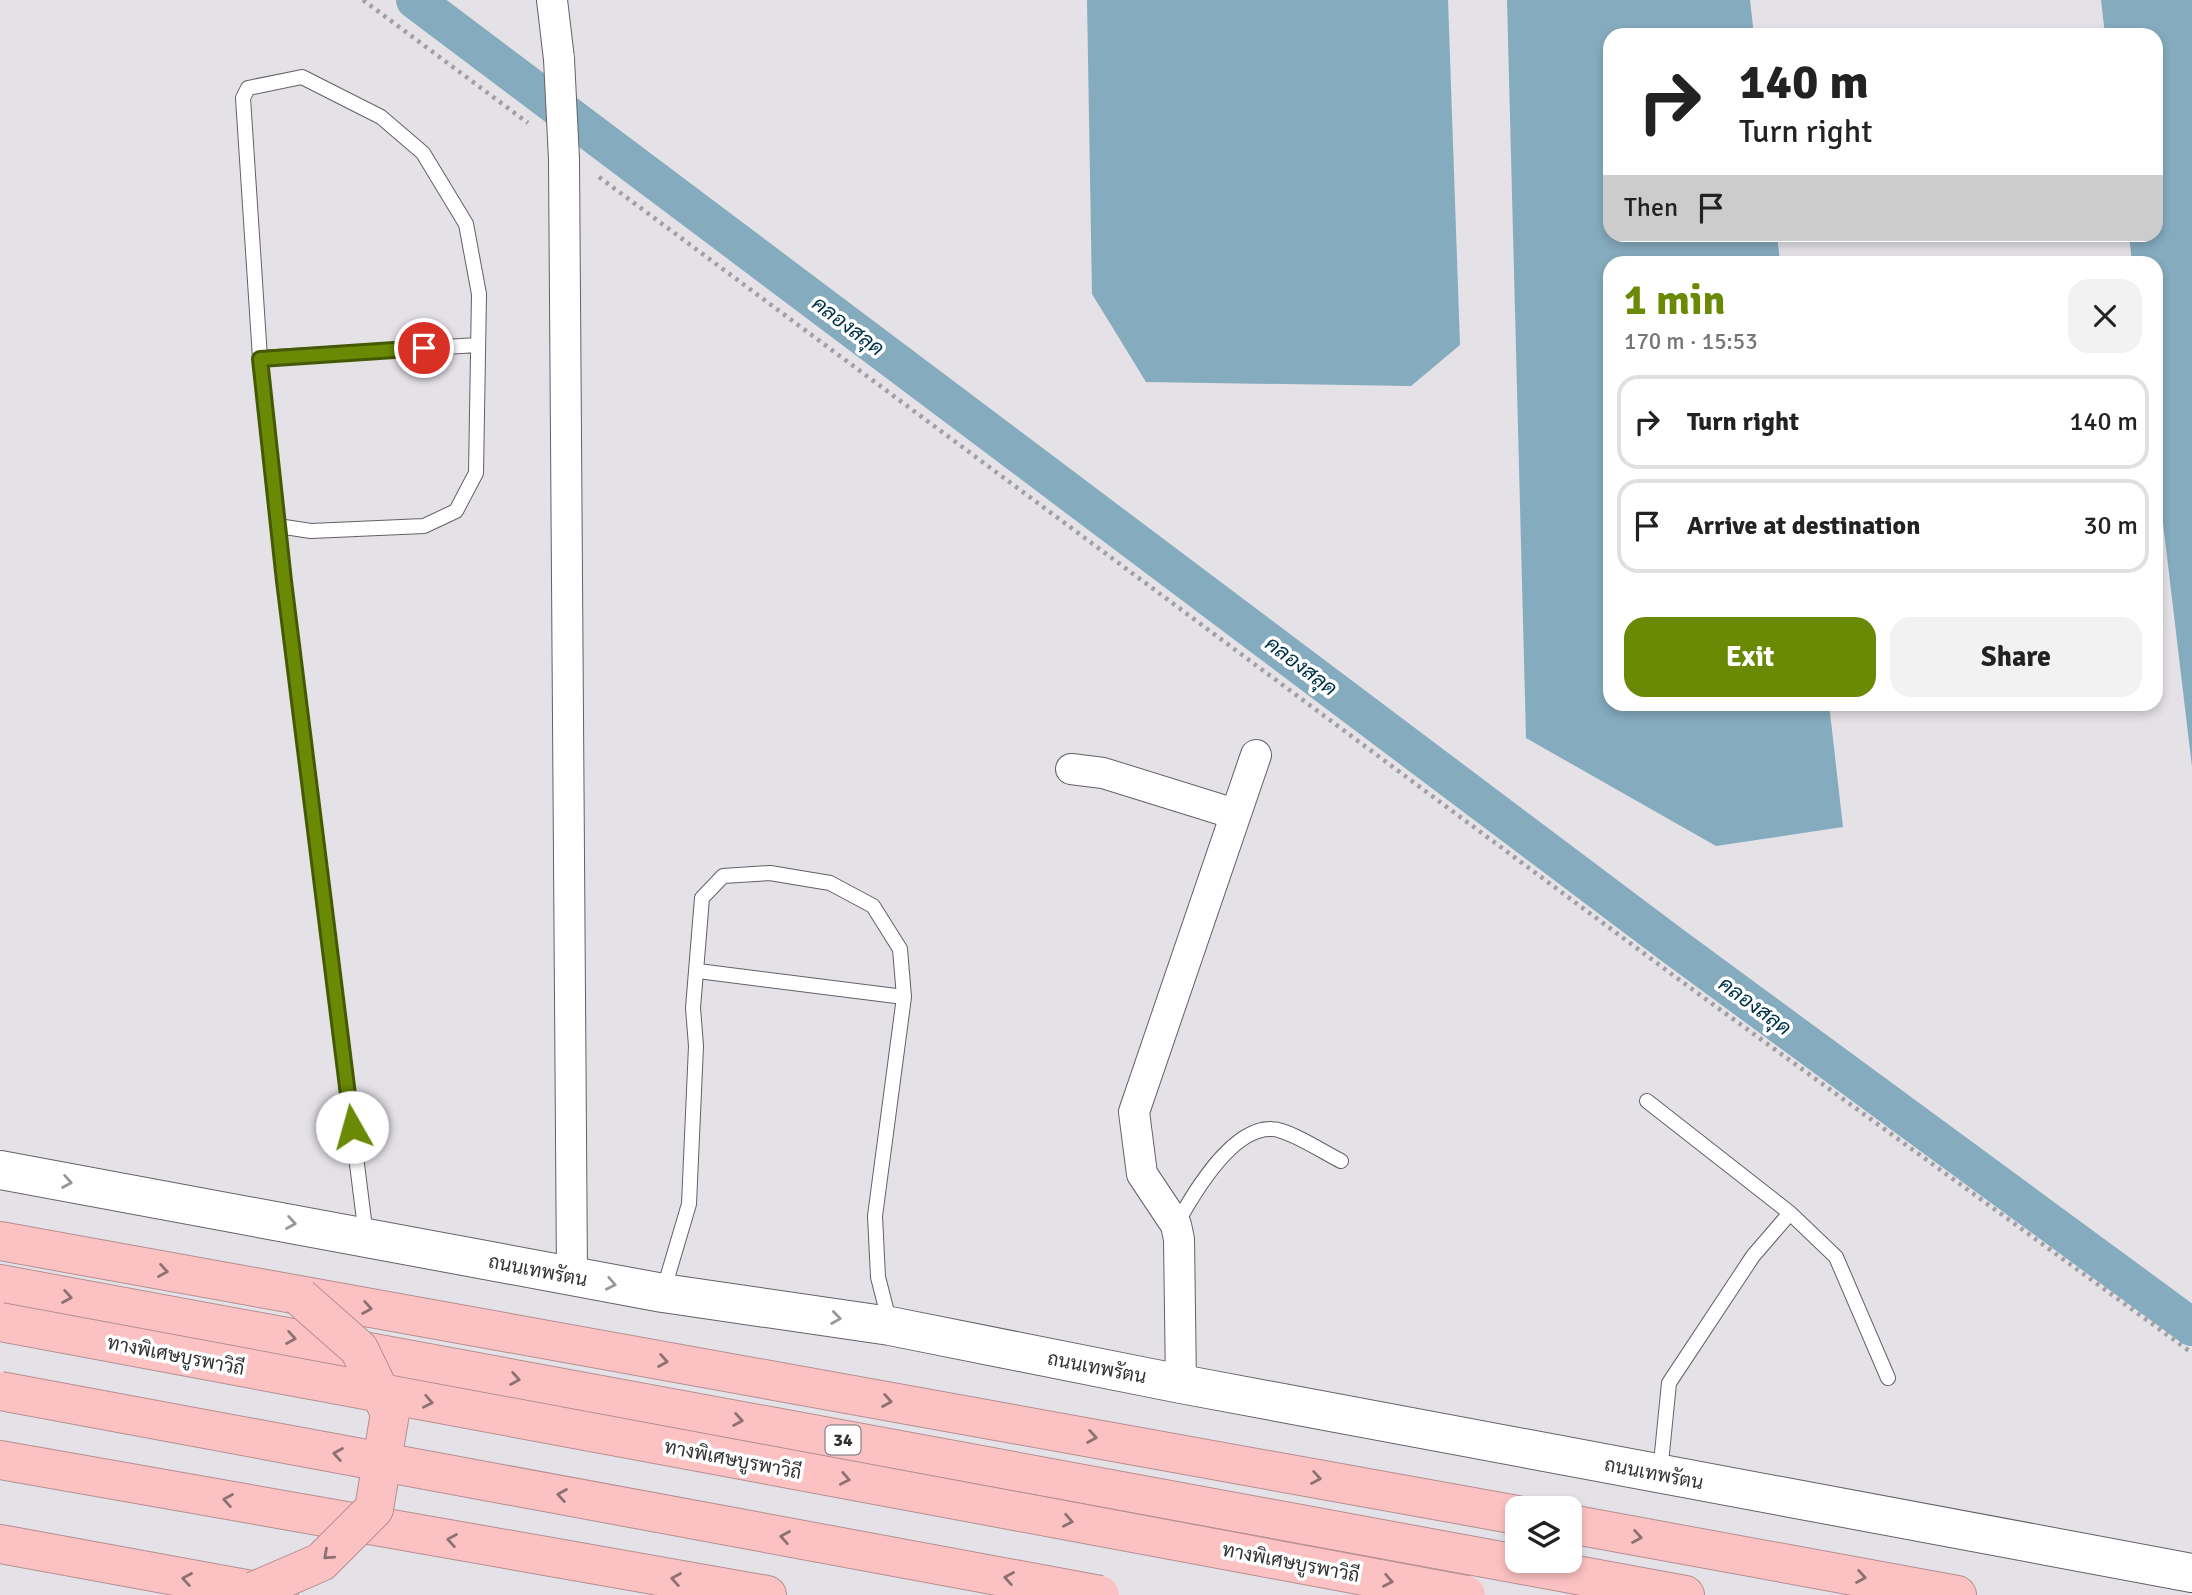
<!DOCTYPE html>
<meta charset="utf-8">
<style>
:root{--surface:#fff;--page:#f2f2f2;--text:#222;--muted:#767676;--line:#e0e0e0;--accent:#6a8905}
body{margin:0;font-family:Signika,Sarabun,sans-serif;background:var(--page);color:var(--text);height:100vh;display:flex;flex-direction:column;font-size:26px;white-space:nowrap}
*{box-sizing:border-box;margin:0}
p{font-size:23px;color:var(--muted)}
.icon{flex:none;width:38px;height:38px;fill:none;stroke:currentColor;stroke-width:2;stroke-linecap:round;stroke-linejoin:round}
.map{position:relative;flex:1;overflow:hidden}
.side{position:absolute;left:1603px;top:256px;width:560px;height:455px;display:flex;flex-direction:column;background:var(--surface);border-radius:21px;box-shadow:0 4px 10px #0003}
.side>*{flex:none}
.guide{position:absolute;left:1603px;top:28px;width:560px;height:214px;border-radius:21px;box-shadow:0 4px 10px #0003;background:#fff;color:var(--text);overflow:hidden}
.buttons{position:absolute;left:1505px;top:1496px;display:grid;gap:14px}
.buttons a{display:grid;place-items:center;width:77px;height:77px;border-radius:14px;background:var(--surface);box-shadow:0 4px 10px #0003;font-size:35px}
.pin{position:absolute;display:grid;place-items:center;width:60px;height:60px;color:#fff;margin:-30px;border:4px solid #fff;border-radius:50%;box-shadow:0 2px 7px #0007}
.me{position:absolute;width:77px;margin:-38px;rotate:353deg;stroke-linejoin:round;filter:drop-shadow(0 0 5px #0008)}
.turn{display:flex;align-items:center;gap:24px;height:147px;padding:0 21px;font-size:32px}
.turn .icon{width:91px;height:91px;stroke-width:2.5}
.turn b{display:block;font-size:49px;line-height:60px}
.then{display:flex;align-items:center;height:66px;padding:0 21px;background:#0003;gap:14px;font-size:26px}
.round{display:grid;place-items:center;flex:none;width:74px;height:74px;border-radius:21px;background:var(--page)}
.head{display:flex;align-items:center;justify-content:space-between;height:119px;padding:0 21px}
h1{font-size:42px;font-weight:700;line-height:52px;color:var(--accent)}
.action{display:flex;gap:14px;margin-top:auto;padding:14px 21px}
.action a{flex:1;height:80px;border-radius:21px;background:var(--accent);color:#fff;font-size:28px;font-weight:700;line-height:80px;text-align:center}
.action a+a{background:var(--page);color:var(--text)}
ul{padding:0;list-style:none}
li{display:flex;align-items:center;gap:21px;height:94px;margin:0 14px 10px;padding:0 7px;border:4px solid var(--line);border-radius:21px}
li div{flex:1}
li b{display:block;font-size:26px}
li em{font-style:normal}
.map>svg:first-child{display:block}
</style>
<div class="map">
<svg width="2192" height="1595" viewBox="0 0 2192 1595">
<rect width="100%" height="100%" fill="#e4e1e7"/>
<!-- water -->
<path fill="#85abbe" d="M 1087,0 L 1448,0 L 1460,345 L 1411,386 L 1146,382 L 1092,294 Z
M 1507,0 L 1750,0 L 1754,35 L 1610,35 L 1610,234 L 1777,235 L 1780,262 L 1610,262 L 1610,704 L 1829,704 L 1843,827 L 1716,846 L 1526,738 Z
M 2101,0 L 2192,0 L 2192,767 L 2156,464 L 2156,262 L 2132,262 L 2129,235 L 2156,234 L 2156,35 L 2105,35 Z"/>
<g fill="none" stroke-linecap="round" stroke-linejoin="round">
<!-- canal -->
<path stroke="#85abbe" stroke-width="38" d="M 415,0 L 1672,945 L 2192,1327"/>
<defs>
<path id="lane" d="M 260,358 L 478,345
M 278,526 L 311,531 L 424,526 L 456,511 L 476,473 L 479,294 L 466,224 L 423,153 L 381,117 L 302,77 L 248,88 L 243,98 L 260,358 L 284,581 L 366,1236
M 698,971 L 904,997
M 1647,1101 L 1790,1213
M 1176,1225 C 1193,1194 1232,1127 1272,1129 C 1288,1129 1325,1153 1341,1161
M 663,1292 L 689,1204 L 696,1046 L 693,1008 L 702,898 L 723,876 L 770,873 L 830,883 L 873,906 L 900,949 L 904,997 L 875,1216 L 878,1277 L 890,1324
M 1660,1473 L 1669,1383 L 1753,1256 L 1790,1213 L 1836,1257 L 1888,1378"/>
<path id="street" d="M 552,0 L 559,59
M 564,159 L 572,1276
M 1071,769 L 1103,773 L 1235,814
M 1181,1384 L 1179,1239 L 1176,1225 L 1142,1174 L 1134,1112 L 1256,755"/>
<path id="secondary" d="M 0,1170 L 663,1293 L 890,1326 L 1181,1384 L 2192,1573"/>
<path id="highway" d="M 0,1241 L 1517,1515
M 0,1284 L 1685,1595
M 0,1460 L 767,1595
M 1570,1524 L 1957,1595
M 0,1544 L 279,1595"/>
</defs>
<!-- lane casing -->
<use href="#lane" stroke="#646166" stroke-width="16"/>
<!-- street casing -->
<use href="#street" stroke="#646166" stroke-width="32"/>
<!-- secondary casing -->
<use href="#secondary" stroke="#646166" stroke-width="40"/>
<!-- highway casing -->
<use href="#highway" stroke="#b58f90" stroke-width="40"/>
<!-- path -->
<path stroke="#a3a0a5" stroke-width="4.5" stroke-dasharray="3.5 5" stroke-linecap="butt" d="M 363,0 L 528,123
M 599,177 L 1681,981 L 2192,1353"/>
<!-- lane -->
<use href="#lane" stroke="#fff" stroke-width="14"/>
<!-- street -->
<use href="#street" stroke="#fff" stroke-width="30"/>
<!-- secondary -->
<use href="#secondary" stroke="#fff" stroke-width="38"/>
<!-- highway -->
<use href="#highway" stroke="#fcc2c3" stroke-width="38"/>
<defs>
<path id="street-bridge" d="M 559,59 L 564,159"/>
<path id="highway-bridge" d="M 0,1322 L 1466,1595
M 0,1391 L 1100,1595
M 254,1591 L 321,1562 L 374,1509 L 390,1413 L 359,1349 L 300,1297"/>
</defs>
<!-- street-bridge casing -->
<use href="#street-bridge" stroke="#646166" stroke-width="32" stroke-linecap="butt"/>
<!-- highway-bridge casing -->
<use href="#highway-bridge" stroke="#b58f90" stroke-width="40" stroke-linecap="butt"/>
<!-- street-bridge -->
<use href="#street-bridge" stroke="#fff" stroke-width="30"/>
<!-- highway-bridge -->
<use href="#highway-bridge" stroke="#fcc2c3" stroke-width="38"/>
</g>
<!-- one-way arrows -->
<defs><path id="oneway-chevron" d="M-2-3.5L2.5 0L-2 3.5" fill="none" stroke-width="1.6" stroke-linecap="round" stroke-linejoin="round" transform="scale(1.75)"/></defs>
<g stroke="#989898">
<use href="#oneway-chevron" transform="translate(67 1182) rotate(10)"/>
<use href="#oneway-chevron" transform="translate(291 1223) rotate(10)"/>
<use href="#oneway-chevron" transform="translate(611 1284) rotate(11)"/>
<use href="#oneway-chevron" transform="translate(836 1318) rotate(8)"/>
</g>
<g stroke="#8c7273">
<use href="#oneway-chevron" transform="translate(163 1271) rotate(10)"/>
<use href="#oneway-chevron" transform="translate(67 1297) rotate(10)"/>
<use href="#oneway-chevron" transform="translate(367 1308) rotate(10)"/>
<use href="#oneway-chevron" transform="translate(291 1338) rotate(10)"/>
<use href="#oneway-chevron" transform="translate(663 1361) rotate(10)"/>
<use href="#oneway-chevron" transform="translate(515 1379) rotate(10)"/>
<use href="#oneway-chevron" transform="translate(887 1401) rotate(10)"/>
<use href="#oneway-chevron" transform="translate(428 1402) rotate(11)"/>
<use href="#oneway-chevron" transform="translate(738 1420) rotate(10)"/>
<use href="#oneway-chevron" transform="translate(1092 1437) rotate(10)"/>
<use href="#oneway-chevron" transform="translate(338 1454) rotate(-170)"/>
<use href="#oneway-chevron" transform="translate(1316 1478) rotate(10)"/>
<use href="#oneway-chevron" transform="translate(845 1479) rotate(11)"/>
<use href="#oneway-chevron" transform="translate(562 1495) rotate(-170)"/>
<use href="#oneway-chevron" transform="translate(228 1500) rotate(-170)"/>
<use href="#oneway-chevron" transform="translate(1068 1521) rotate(11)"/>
<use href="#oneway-chevron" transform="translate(785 1537) rotate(-170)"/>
<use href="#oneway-chevron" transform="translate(1637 1537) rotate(10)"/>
<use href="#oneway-chevron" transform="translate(452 1540) rotate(-170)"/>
<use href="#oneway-chevron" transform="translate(328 1555) rotate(138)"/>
<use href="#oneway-chevron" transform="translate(1861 1577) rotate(10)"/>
<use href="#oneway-chevron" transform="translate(1009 1578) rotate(-170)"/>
<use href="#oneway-chevron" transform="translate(187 1579) rotate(-170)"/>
<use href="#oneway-chevron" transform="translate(676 1579) rotate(-170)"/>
<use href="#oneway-chevron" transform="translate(1388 1581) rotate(11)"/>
</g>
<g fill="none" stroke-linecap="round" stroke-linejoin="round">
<defs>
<path id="route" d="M 352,1127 L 284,581 L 260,359 L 424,348"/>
</defs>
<!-- route casing -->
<use href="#route" stroke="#455903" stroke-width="18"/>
<!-- route -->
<use href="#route" stroke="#6a8905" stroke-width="12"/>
</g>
<g text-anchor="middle" stroke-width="7" stroke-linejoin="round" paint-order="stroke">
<!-- shield labels -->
<rect fill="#fff" stroke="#6f6e70" stroke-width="2" x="825.5" y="1425.5" width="35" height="29" rx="5"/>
<g font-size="18" font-weight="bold" fill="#313032">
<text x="843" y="1446">34</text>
</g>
<!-- street labels -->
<g font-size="19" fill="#313032" stroke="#fff">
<text transform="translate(538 1270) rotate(11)" y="7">ถนนเทพรัตน</text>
<text transform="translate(176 1355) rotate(11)" y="7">ทางพิเศษบูรพาวิถี</text>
<text transform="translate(1097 1367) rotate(11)" y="7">ถนนเทพรัตน</text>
<text transform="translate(733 1459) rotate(11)" y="7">ทางพิเศษบูรพาวิถี</text>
<text transform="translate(1654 1473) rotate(11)" y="7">ถนนเทพรัตน</text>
<text transform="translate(1291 1562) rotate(11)" y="7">ทางพิเศษบูรพาวิถี</text>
</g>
<!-- water labels -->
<g font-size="21" font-style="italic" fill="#003449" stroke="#fff">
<text transform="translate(848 326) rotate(37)" y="7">คลองสลุด</text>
<text transform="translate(1301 666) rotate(37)" y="7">คลองสลุด</text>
<text transform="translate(1755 1006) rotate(36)" y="7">คลองสลุด</text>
</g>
</g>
</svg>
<div class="buttons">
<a><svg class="icon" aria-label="layers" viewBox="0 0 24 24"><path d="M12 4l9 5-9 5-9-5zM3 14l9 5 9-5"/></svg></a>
</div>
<div class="pin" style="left:424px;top:348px;background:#d93025"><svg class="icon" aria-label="arrive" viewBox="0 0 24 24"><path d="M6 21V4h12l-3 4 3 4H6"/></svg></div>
<svg class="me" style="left:352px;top:1127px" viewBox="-20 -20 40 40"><circle r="19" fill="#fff"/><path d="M0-13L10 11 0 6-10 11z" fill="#6a8905"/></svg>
<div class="guide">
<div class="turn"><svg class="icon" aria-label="right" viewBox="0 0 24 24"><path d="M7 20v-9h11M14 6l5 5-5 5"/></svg><div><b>140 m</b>Turn right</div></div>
<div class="then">Then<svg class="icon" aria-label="arrive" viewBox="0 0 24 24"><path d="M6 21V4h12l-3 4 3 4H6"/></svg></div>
</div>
<section class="side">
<div class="head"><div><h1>1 min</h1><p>170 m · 15:53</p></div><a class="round"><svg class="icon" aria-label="close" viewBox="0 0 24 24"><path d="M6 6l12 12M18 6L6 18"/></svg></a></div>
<ul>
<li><svg class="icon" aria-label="right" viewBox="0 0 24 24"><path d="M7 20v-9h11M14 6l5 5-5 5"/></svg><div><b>Turn right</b></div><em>140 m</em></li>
<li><svg class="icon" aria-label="arrive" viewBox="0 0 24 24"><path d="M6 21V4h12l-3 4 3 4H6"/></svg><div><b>Arrive at destination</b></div><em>30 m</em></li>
</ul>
<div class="action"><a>Exit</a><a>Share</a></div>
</section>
</div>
